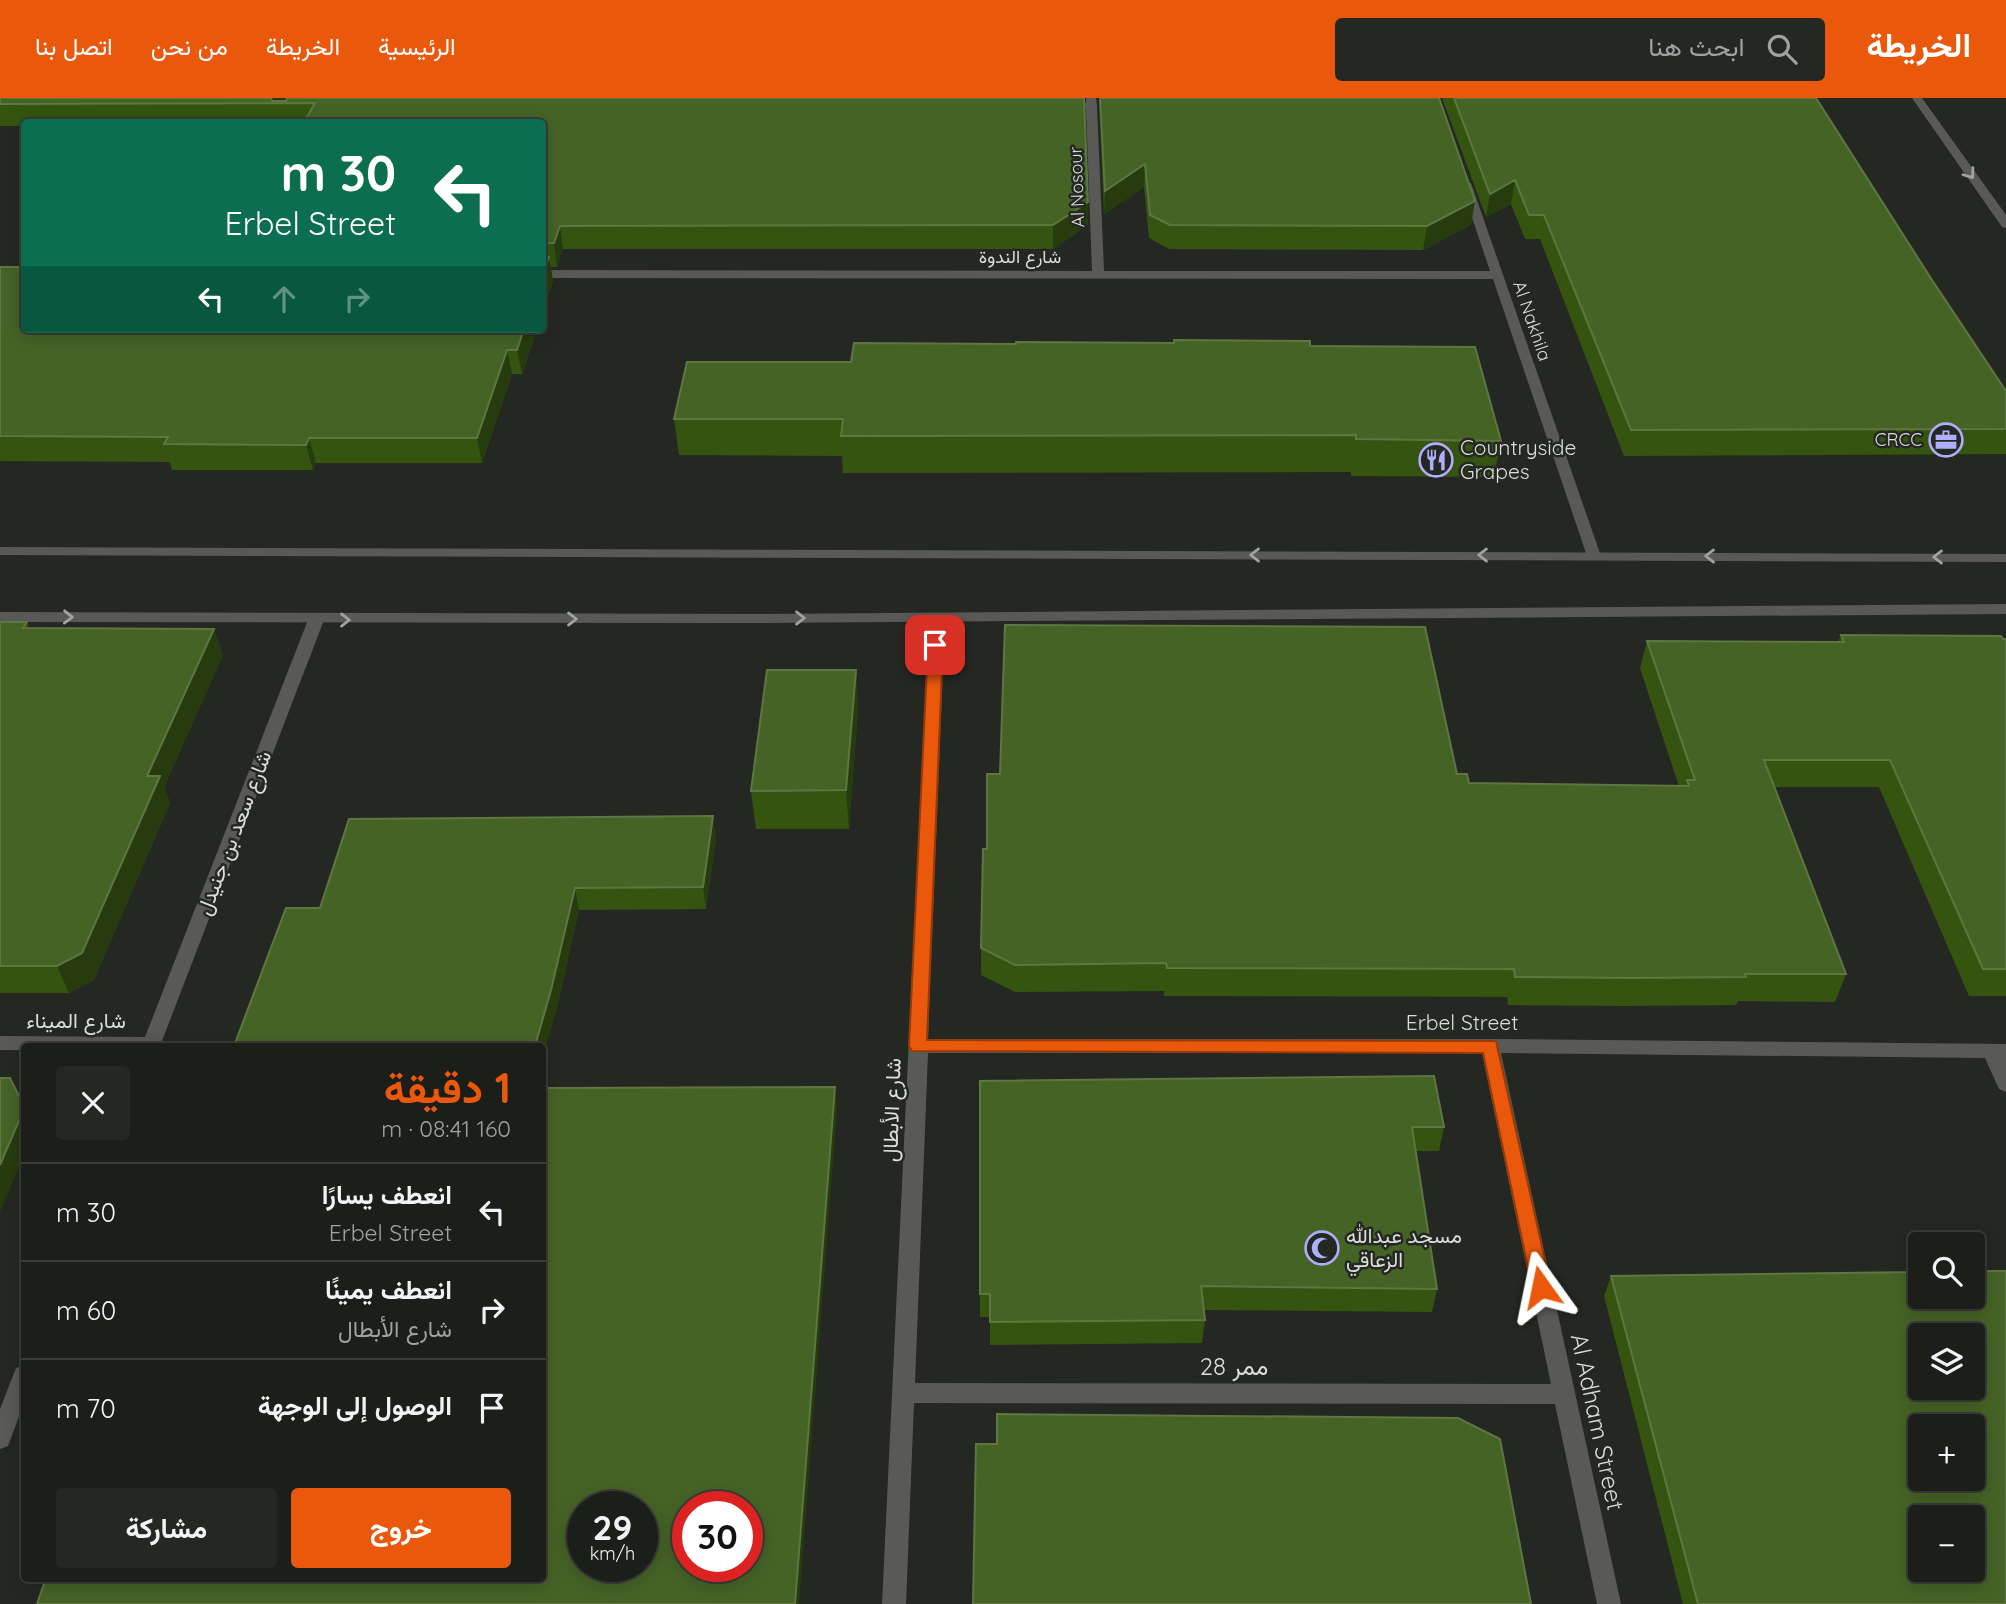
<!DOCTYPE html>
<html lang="ar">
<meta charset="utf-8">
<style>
:root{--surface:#1c1e1a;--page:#252723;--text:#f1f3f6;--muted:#a0a2a2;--line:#3a3c39;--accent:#ea580c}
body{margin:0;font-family:Quicksand,Vazirmatn,sans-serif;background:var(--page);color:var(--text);direction:rtl;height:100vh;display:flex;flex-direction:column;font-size:26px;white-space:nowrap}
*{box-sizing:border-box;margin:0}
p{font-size:23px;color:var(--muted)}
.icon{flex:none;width:38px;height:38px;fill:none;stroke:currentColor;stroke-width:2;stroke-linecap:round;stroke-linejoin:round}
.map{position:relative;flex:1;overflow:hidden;direction:ltr}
.details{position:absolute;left:21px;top:945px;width:525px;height:539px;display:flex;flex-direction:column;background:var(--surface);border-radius:7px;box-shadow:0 4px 18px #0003,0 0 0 2px var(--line);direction:rtl}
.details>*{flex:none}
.hud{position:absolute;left:21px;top:21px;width:525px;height:214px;border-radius:7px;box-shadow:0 4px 18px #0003,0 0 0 2px var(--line);direction:rtl;background:#0b6e4f;color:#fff;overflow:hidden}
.controls{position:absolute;left:1908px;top:1134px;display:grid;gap:14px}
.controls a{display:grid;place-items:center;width:77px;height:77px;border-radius:7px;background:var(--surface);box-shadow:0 4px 18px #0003,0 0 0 2px var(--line);font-size:35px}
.speed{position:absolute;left:567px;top:1393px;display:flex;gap:14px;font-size:35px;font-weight:700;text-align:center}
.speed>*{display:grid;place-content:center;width:91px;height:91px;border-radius:50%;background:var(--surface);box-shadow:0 4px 18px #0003,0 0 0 2px var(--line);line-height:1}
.speed small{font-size:18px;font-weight:400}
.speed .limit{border:10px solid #d22;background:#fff;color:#111}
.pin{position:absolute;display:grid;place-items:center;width:60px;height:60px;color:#fff;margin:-30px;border-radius:14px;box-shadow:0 4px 10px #0006}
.me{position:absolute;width:77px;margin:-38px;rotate:348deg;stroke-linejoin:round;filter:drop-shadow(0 0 5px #0008)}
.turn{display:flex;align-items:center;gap:24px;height:147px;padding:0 35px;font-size:32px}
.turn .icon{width:91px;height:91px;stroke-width:2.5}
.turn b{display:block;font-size:49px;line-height:60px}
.lanes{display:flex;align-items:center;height:66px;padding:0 35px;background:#0003;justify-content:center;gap:35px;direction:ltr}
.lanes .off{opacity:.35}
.round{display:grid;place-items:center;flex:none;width:74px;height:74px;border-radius:7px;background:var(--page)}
.headline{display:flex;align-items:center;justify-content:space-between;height:119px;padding:0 35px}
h1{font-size:42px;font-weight:700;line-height:52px;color:var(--accent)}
.cta{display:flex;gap:14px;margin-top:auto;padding:14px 35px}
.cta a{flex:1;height:80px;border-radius:7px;background:var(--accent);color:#fff;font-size:28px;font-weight:700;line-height:80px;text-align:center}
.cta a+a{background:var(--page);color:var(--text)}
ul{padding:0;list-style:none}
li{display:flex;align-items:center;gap:21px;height:98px;padding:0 35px;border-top:2px solid var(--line)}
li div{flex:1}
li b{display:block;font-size:26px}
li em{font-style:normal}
header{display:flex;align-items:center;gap:42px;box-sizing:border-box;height:98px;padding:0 35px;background:var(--accent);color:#fff}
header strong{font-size:33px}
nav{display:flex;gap:38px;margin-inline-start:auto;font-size:24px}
.search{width:490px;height:63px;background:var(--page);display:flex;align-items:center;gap:18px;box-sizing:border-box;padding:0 24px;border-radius:7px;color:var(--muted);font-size:26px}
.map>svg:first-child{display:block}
</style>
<header>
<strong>الخريطة</strong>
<div class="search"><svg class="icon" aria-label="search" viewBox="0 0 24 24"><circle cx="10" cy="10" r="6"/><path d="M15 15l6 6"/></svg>ابحث هنا</div>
<nav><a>الرئيسية</a><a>الخريطة</a><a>من نحن</a><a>اتصل بنا</a></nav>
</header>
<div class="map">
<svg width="2006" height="1506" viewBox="0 0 2006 1506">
<rect width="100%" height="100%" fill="#252822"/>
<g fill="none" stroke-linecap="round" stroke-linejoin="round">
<!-- minor -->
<path fill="#595a57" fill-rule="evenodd" d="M 1086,0 L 1096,0 L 1097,8 L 1104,173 L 1490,173 L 1461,87 L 1471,85 L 1601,458 L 1599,461 L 1589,461 L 1587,458 L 1493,181 L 542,180 L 542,172 L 1092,173 L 1086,11 L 1061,11 L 1056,8 L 1061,5 L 1086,5 Z
M 937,515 L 945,520 L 928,941 L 1490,941 L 2006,946 L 2006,994 L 1999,991 L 1985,960 L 1501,955 L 1621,1506 L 1597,1506 L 1555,1306 L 914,1305 L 906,1506 L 882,1506 L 929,520 ZM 928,955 L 1482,955 L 1551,1286 L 915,1285 Z
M 316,517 L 324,522 L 160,948 L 24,948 L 24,952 L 0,952 L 0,938 L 145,939 L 308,522 Z
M 24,1267 L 24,1305 L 8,1348 L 0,1351 L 0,1311 L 16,1270 Z"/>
<!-- tertiary -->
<path fill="#595a57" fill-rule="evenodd" d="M 1912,0 L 1922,0 L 2006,117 L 2006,130 L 2002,129 Z
M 0,449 L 2006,456 L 2006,464 L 0,457 Z
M 2006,506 L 2006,516 L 752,525 L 0,524 L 0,514 L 752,516 Z"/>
</g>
<!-- wall -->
<path fill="#345410" d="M 0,0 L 1085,0 L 1088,104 L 1088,127 L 1053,151 L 563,151 L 557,169 L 551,169 L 553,183 L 542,215 L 542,24 L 24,24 L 24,28 L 0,28 Z
M 1099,0 L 1439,0 L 1471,127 L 1423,152 L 1169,151 L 1149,140 L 1144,89 L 1104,116 Z
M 1442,0 L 1816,0 L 1932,182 L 2006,293 L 2006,356 L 1624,358 L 1540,141 L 1525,141 L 1511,106 L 1486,119 Z
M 0,169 L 537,231 L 522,276 L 512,276 L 482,365 L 316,365 L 313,372 L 172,372 L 170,364 L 0,363 Z
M 1310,248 L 1501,343 L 1494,379 L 1351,378 L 1351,374 L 843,375 L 842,358 L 679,357 L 674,321 L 851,264 Z
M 0,524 L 27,524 L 29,530 L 223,557 L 164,689 L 170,705 L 94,882 L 69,895 L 0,895 Z
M 1841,537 L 2006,541 L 2006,898 L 1969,898 L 1879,689 L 1775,689 L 1846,876 L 1835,904 L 1738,903 L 1736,907 L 1625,908 L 1508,907 L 1507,899 L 1164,898 L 1164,893 L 1015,894 L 981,877 L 981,850 L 1457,676 L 1469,685 L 1679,688 L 1640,570 L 1647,543 L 1838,544 Z
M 856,572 L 858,610 L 849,731 L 756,731 L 751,693 Z
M 716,740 L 706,811 L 579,812 L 556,914 L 320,810 Z
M 980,983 L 1444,1029 L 1439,1053 L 1416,1053 L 1437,1191 L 1432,1214 L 1204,1212 L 1205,1222 L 1202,1245 L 990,1247 L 990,1219 L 980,1219 Z
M 1611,1178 L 2006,1506 L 1683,1506 L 1604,1198 Z"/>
<!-- shaded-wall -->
<path fill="#263c0e" d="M 271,0 L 291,0 L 288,5 L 272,5 Z
M 1145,66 L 1144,89 L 1104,116 L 1105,93 Z
M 1515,82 L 1511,106 L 1486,119 L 1490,96 Z
M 1475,103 L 1471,127 L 1423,152 L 1427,128 Z
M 1088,104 L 1088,127 L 1053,151 L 1053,127 Z
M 560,128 L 563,151 L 557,169 L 554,145 Z
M 549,159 L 553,183 L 542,215 L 542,178 Z
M 524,231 L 537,231 L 522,276 L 517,252 Z
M 507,252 L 512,276 L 482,365 L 477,340 Z
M 309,340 L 316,365 L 313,372 L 306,347 Z
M 214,531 L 223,557 L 164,689 L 170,705 L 94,882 L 69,895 L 57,868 L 147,678 Z
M 856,572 L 858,610 L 849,731 L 846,692 Z
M 713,718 L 716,740 L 706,811 L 703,789 Z
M 575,790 L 579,812 L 556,914 L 542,963 L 542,948 L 535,948 Z
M 835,989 L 837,1011 L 799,1506 L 795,1506 Z
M 24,1011 L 24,1057 L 0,1114 L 0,1067 Z"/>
<!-- building -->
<path fill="#466326" stroke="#5d7642" stroke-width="2" fill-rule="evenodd" d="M 0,0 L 271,0 L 272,3 L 286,3 L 287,0 L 1084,0 L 1088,104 L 1053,127 L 560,128 L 554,145 L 542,145 L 542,24 L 304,24 L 315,5 L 0,6 Z
M 1100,0 L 1439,0 L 1475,103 L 1427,128 L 1170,127 L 1150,117 L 1145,66 L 1105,93 Z
M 1454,0 L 1816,0 L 1932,182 L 2006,293 L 2006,331 L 1631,332 L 1544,117 L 1529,117 L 1515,82 L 1490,96 Z
M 542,158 L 549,159 L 542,178 Z
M 0,169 L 24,169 L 24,231 L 524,231 L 517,252 L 507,252 L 477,340 L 309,340 L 306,347 L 164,346 L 168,339 L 0,338 Z
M 1174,242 L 1310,243 L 1310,248 L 1475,249 L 1501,343 L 1356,341 L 1356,337 L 841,338 L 843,321 L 674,321 L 687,264 L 851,264 L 854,245 L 1016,246 L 1016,244 L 1174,245 Z
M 0,524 L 27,524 L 23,530 L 214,531 L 147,678 L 160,678 L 82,855 L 57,868 L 0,868 Z
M 1005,527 L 1425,529 L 1457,676 L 1467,676 L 1469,685 L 1689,688 L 1687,682 L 1695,682 L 1647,543 L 1844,544 L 1841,537 L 2001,538 L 2003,541 L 2006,541 L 2006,871 L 1983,871 L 1890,662 L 1764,662 L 1846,876 L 1745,876 L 1746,879 L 1634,880 L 1515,879 L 1514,871 L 1167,870 L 1166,865 L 1015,867 L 981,850 L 983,751 L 987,751 L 987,676 L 1000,676 Z
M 767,572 L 856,572 L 846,692 L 751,693 Z
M 713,718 L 703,789 L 575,790 L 551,892 L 535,948 L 234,948 L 286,810 L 320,810 L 349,721 Z
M 1434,978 L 1444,1029 L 1412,1029 L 1437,1191 L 1201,1188 L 1205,1222 L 990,1224 L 990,1196 L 980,1196 L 980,983 Z
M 0,980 L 10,980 L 24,1008 L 24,1011 L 0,1067 Z
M 835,989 L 795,1506 L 37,1506 L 46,1480 L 542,1480 L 542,990 ZM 583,1409 L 642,1409 L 642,1468 L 583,1468 ZM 688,1409 L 747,1409 L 747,1468 L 688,1468 Z
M 1972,1173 L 2006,1173 L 2006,1506 L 1698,1506 L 1611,1178 L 1920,1174 L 1920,1199 L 1972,1199 ZM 1920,1237 L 1972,1237 L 1972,1290 L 1920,1290 ZM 1920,1328 L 1972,1328 L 1972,1381 L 1920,1381 ZM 1920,1419 L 1972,1419 L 1972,1472 L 1920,1472 Z
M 997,1316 L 1458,1320 L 1500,1341 L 1531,1506 L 973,1506 L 976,1346 L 997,1346 Z"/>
<!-- one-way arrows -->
<defs><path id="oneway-chevron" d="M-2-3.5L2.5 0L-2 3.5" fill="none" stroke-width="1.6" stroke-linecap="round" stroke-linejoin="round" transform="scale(1.75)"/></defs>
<g stroke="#a0a39f">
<use href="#oneway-chevron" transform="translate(1970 76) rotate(54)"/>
<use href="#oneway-chevron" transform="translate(1255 457) rotate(-180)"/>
<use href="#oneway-chevron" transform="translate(1483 457) rotate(-180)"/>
<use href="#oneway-chevron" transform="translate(1710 458) rotate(-180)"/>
<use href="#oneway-chevron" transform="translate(1938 459) rotate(-180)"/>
<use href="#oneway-chevron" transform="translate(68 519) rotate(1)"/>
<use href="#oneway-chevron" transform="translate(800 520)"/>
<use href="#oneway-chevron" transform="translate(572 521)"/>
<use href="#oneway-chevron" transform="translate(345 522)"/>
</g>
<!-- route -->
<path fill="#ea580c" stroke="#983908" stroke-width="2" d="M 935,542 L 943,547 L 927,942 L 1496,943 L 1551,1189 L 1548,1195 L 1541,1197 L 1535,1195 L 1532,1189 L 1483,955 L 912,953 L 909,948 L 928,547 Z"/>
<!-- icons -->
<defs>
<symbol id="office-ring" viewBox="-11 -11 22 22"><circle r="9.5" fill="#252822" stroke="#aeaefb" stroke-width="1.5"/><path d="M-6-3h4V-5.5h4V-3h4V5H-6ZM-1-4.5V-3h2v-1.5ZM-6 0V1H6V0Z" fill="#aeaefb"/></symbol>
<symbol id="restaurant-ring" viewBox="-11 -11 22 22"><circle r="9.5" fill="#252822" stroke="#aeaefb" stroke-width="1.5"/><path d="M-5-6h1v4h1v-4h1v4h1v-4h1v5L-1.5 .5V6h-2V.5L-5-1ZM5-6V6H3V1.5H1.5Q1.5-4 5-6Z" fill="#aeaefb"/></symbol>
<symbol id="mosque-ring" viewBox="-11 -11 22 22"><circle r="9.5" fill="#252822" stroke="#aeaefb" stroke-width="1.5"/><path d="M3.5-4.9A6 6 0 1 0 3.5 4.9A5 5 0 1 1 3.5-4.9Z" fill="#aeaefb"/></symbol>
</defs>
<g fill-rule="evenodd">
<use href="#office-ring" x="1927" y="323" width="38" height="38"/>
<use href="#restaurant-ring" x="1417" y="343" width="38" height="38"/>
<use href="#mosque-ring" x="1303" y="1131" width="38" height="38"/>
</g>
<g text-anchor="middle" stroke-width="5" stroke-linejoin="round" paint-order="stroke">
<!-- far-street labels -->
<g font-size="18" fill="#dbdeda" stroke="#252822">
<text transform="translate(1077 89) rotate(-92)" y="6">Al Nosour</text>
<text x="1020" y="165">شارع الندوة</text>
<text transform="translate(1532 223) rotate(71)" y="6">Al Nakhila</text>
</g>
<!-- far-poi labels -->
<g font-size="18" fill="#dbdeda" stroke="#252822" text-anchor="end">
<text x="1922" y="348">CRCC</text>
</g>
<!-- poi labels -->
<g font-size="21" fill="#dbdeda" stroke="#252822" text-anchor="start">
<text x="1460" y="357">Countryside<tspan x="1460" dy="24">Grapes</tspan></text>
<text x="1346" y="1145">مسجد عبدالله<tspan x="1346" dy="24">الزعاقي</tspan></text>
</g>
<!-- street labels -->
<g font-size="21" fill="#dbdeda" stroke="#252822">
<text transform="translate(234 735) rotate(-69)" y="7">شارع سعد بن جنيدل</text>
<text x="76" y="930">شارع الميناء</text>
<text x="1462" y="932">Erbel Street</text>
<text transform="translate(892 1012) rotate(-88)" y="7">شارع الأبطال</text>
</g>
<!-- near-street labels -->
<g font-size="24" fill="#dbdeda" stroke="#252822">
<text x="1234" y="1277">ممر 28</text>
<text transform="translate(1597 1324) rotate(78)" y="8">Al Adham Street</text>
</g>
</g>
</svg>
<div class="controls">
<a><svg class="icon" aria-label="search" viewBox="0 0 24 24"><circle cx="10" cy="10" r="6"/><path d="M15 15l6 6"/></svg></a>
<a><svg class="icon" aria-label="layers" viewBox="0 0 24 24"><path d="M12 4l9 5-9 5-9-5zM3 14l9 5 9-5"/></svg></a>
<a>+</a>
<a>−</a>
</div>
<div class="speed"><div>29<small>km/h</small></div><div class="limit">30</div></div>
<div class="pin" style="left:935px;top:547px;background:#d93025"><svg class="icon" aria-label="arrive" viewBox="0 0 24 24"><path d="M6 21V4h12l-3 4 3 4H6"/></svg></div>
<svg class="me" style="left:1541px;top:1189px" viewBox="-20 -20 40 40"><path d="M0-17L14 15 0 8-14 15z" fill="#ea580c" stroke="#fff" stroke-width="4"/></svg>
<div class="hud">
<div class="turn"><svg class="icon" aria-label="left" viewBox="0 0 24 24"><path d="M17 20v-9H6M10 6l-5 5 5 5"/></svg><div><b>30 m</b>Erbel Street</div></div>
<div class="lanes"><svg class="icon" aria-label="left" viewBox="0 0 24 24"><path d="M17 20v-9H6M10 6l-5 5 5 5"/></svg><svg class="icon off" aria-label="ahead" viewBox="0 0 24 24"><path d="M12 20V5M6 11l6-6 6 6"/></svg><svg class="icon off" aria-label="right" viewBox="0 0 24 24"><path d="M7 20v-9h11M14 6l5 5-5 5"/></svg></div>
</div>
<section class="details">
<div class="headline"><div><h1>1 دقيقة</h1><p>160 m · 08:41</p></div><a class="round"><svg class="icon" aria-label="close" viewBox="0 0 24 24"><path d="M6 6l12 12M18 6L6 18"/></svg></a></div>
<ul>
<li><svg class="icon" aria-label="left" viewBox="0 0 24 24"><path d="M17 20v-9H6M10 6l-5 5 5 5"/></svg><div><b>انعطف يسارًا</b><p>Erbel Street</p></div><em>30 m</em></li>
<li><svg class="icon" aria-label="right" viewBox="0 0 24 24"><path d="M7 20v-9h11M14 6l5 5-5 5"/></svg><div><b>انعطف يمينًا</b><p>شارع الأبطال</p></div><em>60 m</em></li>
<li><svg class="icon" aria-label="arrive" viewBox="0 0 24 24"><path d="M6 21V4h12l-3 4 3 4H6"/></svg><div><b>الوصول إلى الوجهة</b></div><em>70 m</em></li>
</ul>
<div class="cta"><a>خروج</a><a>مشاركة</a></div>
</section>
</div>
